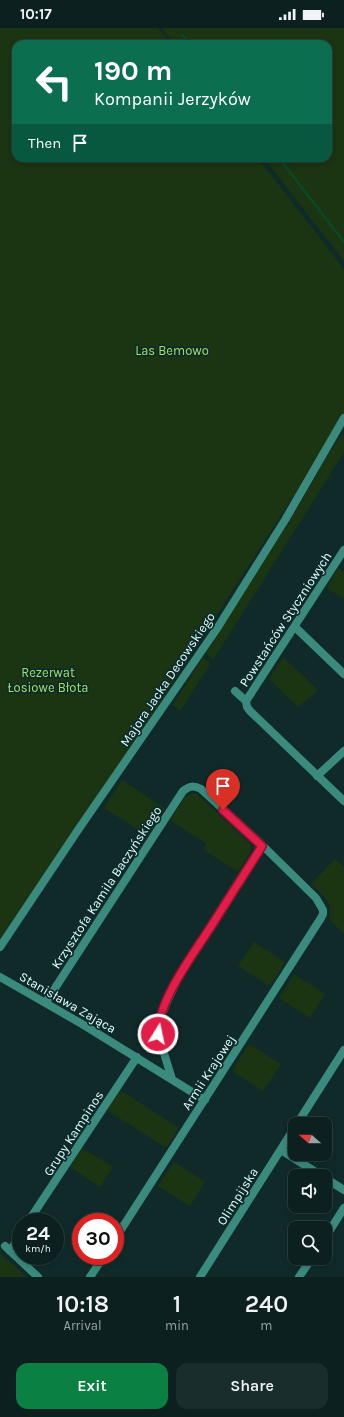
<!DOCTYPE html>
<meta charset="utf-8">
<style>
:root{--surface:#0c2020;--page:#1a2d2d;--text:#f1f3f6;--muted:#9aa3a5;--line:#2c3e3e;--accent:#0b8043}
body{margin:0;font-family:Karla,sans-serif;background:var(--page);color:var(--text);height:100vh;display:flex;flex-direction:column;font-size:15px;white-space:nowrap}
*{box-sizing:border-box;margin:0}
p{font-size:13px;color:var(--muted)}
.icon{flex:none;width:22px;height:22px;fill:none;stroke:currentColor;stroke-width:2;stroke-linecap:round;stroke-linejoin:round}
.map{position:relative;height:1249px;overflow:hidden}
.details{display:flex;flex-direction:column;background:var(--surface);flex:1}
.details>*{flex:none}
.top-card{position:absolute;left:12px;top:12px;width:320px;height:122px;border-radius:12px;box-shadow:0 2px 6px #0003,0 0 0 1px var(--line);background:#0b6e4f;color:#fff;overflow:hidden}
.needle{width:26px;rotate:291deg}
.fabs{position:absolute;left:288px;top:1089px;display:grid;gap:8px}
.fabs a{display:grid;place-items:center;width:44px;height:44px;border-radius:8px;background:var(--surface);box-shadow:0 2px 6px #0003,0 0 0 1px var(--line);font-size:20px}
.speed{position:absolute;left:12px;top:1185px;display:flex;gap:8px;font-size:20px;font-weight:700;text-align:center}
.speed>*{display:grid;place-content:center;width:52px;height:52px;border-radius:50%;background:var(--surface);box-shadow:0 2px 6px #0003,0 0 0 1px var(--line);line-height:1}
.speed small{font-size:10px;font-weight:400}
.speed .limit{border:6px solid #d22;background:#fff;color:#111}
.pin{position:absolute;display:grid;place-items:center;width:34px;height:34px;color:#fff;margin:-41px -17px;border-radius:50% 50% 50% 0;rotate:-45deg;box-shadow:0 0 4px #0007}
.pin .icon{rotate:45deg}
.me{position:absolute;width:44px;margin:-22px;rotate:10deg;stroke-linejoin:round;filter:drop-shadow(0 0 3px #0008)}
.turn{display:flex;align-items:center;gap:14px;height:84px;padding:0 16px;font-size:18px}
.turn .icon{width:52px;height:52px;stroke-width:2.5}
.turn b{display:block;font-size:28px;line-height:34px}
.then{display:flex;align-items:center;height:38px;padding:0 16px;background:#0003;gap:8px;font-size:15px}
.eta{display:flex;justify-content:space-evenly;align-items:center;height:68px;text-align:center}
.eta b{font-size:24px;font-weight:600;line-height:28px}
.primary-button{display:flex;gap:8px;margin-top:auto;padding:8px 16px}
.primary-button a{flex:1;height:46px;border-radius:12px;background:var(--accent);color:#fff;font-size:16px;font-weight:600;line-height:46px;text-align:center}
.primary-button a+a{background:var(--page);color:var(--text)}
.status{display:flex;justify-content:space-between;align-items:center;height:28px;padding:0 20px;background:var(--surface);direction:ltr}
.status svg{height:11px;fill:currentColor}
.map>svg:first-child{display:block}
</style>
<div class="status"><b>10:17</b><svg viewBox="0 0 49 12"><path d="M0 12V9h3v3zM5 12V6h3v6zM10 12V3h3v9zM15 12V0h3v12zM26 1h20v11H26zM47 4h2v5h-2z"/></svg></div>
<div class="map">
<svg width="344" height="1249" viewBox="0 0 344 1249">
<rect width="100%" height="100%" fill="#102a2a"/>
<!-- green -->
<path fill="#1b3513" d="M 0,0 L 158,0 L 171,16 L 16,16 L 16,130 L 258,130 L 344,241 L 344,390 L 143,701 L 0,911 Z
M 162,0 L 344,0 L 344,233 L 264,130 L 328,130 L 328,16 L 174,16 Z
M 342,406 L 344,407 L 344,424 L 213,632 L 206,625 L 301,474 L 326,430 Z
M 338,540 L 344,544 L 344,571 L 327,560 Z
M 203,629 L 210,636 L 180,683 L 173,677 Z
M 283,629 L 318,662 L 298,679 L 269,651 Z
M 122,752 L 165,781 L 148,808 L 104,780 Z
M 196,765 L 250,816 L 251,823 L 238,844 L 204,822 L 207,816 L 170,792 L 186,767 Z
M 335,831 L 344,839 L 344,906 L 329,891 C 334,874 323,867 311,856 Z
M 254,914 L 285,934 L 270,958 L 238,938 Z
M 294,946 L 325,966 L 310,990 L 279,970 Z
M 249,1016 L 281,1036 L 263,1063 L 232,1043 Z
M 120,1062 L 179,1100 L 166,1120 L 107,1082 Z
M 82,1120 L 113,1139 L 100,1159 L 70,1139 Z
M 174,1134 L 205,1154 L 190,1178 L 158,1158 Z
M 0,1225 L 26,1249 L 0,1249 Z"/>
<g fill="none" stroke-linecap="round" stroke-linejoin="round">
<!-- stream -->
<path stroke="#094a25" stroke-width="2.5" d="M 182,7 L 190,16
M 279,130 L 344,214"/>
<!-- minor -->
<path stroke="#3a8b7d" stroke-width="8" d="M 295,599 L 344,646
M 235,663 L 246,673 L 247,679 L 250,683 L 344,773
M 246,673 L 344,522
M 317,748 L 344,723
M 0,919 L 78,802 L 218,599 L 285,492 L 344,390
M 0,949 L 82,996 L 205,1072
M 46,974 L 183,763 C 190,758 193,757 201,761 L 258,813 L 316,870 L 323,882 L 323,886 L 321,890 L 115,1211
M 172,1051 L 158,1006 L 160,992 L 166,976 L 180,946 L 262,818
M 297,1096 L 344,1022
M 281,1122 L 322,1148
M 325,1150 L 344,1162
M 28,1194 L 137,1029
M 325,1210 L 344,1180
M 5,1218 L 38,1249
M 10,1223 L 21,1205
M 90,1249 L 104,1228
M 200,1249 L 295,1099
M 299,1249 L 312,1230"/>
</g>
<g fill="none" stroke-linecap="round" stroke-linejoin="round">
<defs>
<path id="route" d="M 158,1006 C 158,973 192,928 210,900 C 227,873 245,845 262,818 L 223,782"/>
</defs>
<!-- route casing -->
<use href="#route" stroke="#92132f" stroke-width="10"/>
<!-- route -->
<use href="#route" stroke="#e11d48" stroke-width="7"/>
</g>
<g text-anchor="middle" stroke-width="3.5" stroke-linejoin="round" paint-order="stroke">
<!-- park labels -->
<g font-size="13" fill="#9ce461" stroke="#102a2a">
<text x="172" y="327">Las Bemowo</text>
<text x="48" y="649">Rezerwat<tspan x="48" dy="15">Łosiowe Błota</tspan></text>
</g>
<!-- street labels -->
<g font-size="13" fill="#d9fffc" stroke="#102a2a">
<text transform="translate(285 591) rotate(-57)" y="5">Powstańców Styczniowych</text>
<text transform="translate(167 651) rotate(-56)" y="5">Majora Jacka Decowskiego</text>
<text transform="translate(106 859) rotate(-57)" y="5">Krzysztofa Kamila Baczyńskiego</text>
<text transform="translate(68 974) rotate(30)" y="5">Stanisława Zająca</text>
<text transform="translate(208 1044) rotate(-57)" y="5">Armii Krajowej</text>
<text transform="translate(73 1105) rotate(-57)" y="5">Grupy Kampinos</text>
<text transform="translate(237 1168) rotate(-58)" y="5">Olimpijska</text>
</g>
</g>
</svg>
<div class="fabs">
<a><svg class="needle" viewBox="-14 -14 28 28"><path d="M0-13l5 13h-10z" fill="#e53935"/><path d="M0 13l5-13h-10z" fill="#9aa3a5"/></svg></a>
<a><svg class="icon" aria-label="sound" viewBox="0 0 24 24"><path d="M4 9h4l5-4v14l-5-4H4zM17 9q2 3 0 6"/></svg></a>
<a><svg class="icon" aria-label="search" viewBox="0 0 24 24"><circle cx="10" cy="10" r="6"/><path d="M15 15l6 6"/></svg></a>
</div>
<div class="speed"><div>24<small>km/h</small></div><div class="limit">30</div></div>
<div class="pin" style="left:223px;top:782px;background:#d93025"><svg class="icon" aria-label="arrive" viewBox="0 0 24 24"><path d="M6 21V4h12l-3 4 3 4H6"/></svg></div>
<svg class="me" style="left:158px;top:1006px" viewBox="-20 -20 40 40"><circle r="17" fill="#e11d48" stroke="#fff" stroke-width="3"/><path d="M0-11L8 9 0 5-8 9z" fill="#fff"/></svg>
<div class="top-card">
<div class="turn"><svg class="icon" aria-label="left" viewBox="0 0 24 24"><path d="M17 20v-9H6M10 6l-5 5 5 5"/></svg><div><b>190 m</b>Kompanii Jerzyków</div></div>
<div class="then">Then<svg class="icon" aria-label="arrive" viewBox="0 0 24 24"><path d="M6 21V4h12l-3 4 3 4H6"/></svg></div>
</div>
</div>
<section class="details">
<div class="eta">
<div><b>10:18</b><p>Arrival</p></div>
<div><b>1</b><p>min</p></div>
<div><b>240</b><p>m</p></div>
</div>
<div class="primary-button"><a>Exit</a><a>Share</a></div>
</section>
